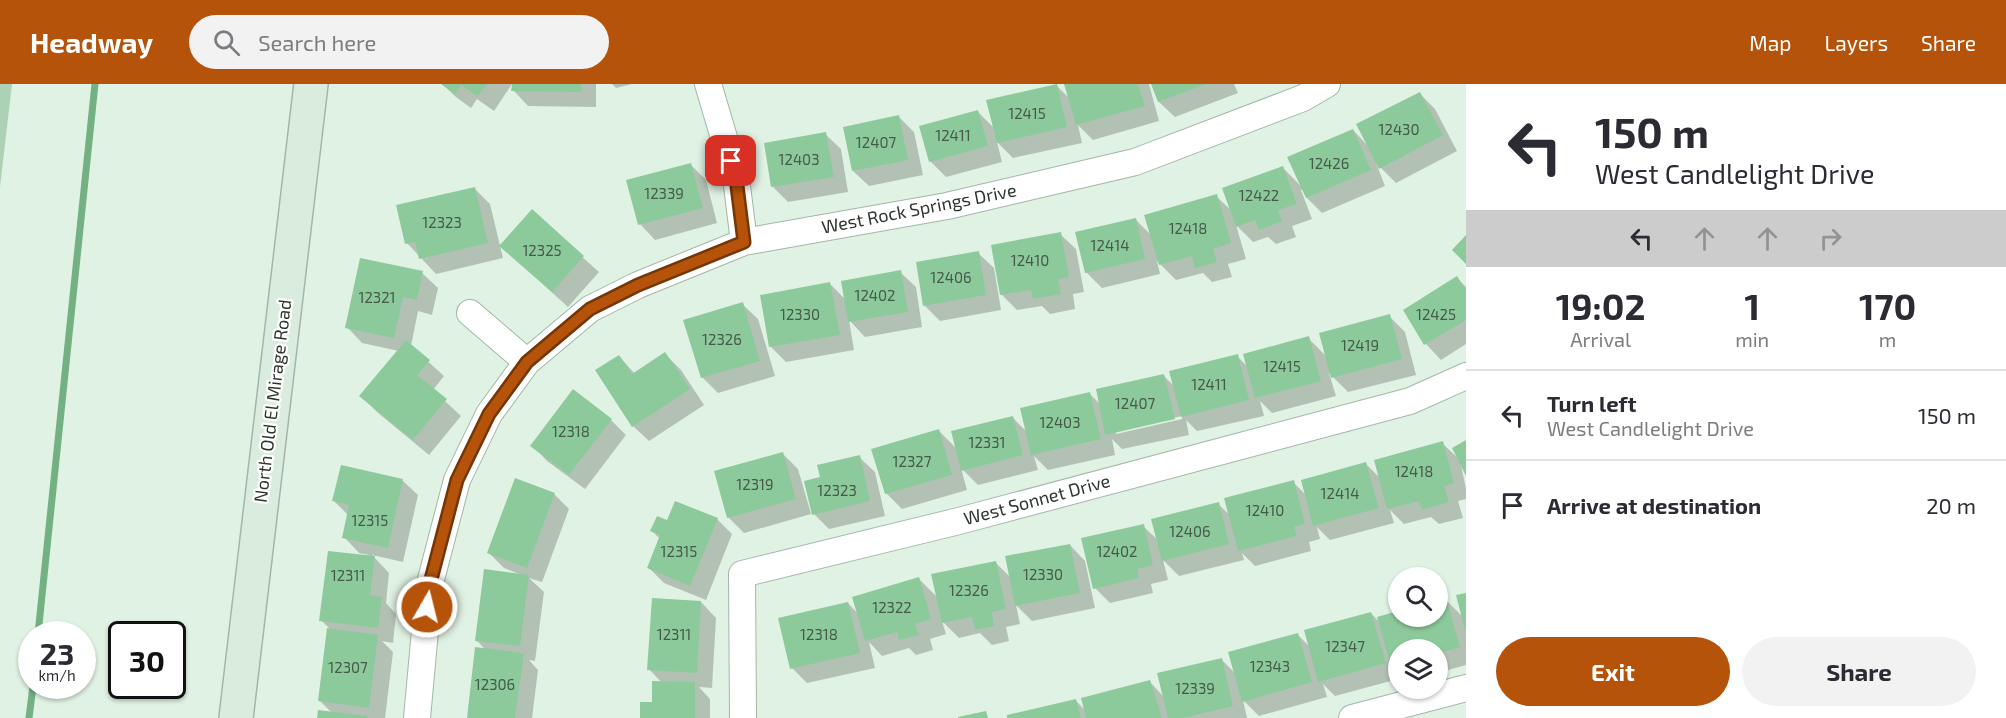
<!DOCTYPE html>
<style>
:root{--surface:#fff;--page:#f2f2f3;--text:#2b2b33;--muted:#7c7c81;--line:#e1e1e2;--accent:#b45309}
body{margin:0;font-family:"Exo 2",sans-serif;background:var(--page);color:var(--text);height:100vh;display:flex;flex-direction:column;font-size:22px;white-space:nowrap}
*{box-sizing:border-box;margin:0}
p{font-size:20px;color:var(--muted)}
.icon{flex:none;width:33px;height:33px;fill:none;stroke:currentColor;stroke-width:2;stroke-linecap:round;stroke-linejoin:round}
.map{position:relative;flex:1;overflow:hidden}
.sheet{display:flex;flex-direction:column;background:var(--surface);width:540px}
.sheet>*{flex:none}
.top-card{background:#fff;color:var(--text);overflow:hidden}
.tools{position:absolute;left:1388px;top:483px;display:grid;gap:12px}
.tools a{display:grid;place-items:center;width:60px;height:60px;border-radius:50%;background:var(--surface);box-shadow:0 2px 4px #0004;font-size:30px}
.speed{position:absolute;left:18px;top:537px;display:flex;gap:12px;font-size:30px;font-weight:700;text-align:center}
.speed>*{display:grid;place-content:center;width:78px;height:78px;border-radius:50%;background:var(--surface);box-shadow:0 2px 4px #0004;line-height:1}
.speed small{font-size:15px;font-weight:400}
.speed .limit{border:3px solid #111;border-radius:9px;background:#fff;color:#111}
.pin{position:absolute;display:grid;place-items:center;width:51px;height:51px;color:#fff;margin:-26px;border-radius:12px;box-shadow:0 3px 9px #0006}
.me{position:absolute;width:66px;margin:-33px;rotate:8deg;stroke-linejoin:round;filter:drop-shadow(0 0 4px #0008)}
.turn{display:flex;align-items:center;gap:21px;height:126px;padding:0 30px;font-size:27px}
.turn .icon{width:78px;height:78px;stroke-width:2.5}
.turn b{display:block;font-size:42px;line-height:51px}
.lanes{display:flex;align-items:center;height:57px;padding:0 30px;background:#0003;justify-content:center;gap:30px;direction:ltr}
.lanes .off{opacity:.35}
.eta{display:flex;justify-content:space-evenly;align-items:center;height:102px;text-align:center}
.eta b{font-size:36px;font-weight:700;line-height:42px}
.cta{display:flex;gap:12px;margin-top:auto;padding:12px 30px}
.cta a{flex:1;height:69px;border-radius:36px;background:var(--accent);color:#fff;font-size:24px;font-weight:700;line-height:69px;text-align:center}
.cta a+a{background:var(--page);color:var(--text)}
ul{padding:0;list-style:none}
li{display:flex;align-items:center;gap:18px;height:90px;padding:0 30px;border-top:2px solid var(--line)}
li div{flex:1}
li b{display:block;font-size:22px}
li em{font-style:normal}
header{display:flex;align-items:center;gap:36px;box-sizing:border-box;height:84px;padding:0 30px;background:var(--accent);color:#fff}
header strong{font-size:28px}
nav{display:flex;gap:33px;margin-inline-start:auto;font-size:21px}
.search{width:420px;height:54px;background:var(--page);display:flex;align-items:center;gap:15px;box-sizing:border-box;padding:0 21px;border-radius:33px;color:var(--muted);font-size:22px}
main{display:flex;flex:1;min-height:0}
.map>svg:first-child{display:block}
</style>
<header>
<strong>Headway</strong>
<div class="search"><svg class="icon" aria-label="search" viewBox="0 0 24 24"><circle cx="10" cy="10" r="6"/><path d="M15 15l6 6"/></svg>Search here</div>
<nav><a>Map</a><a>Layers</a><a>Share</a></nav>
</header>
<main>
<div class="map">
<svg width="1466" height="634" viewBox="0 0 1466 634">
<rect width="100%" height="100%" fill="#e0f2e3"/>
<!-- green -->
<path fill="#add1b4" d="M 0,0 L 12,0 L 0,103 Z"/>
<!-- shadow -->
<path fill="#0003" fill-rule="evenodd" d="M 442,0 L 512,0 L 494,27 L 477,15 L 471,24 L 456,13 Z
M 513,0 L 596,0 L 596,23 L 528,22 L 513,6 Z
M 612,0 L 632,0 L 616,4 Z
M 1066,0 L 1149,0 L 1159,37 L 1093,56 L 1078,41 L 1082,59 L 1013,74 L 997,58 L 1002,78 L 946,93 L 930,77 L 978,28 L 995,45 L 1057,2 L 1070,15 Z
M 1153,0 L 1234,0 L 1238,9 L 1175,33 L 1159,18 Z
M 1419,9 L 1435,25 L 1457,67 L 1396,99 L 1376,79 L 1385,102 L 1322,129 L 1307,114 L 1303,105 L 1301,106 L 1312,135 L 1292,142 L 1296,153 L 1276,160 L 1268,153 L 1253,158 L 1236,141 L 1246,175 L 1228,180 L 1232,193 L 1212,198 L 1203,189 L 1176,196 L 1157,177 L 1160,190 L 1102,204 L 1086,188 L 1135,135 L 1152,152 L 1216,112 L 1232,127 L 1283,84 L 1302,103 L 1353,46 L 1368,62 Z
M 899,33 L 914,48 L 923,91 L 869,102 L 853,87 Z
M 825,50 L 841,65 L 848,108 L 788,118 L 773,103 Z
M 690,80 L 706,96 L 717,139 L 655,156 L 640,140 Z
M 474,104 L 490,120 L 503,174 L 436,190 L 407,159 Z
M 532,128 L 599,188 L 568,223 L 501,162 Z
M 1060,150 L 1076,165 L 1084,208 L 1073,210 L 1075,225 L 1050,230 L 1042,222 L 1017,226 L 1002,211 Z
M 978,169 L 994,184 L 1001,226 L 940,237 L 924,221 Z
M 900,188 L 916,203 L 922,243 L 865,253 L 849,236 L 854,266 L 786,278 L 771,263 L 762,212 L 830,200 L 846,216 Z
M 422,189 L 438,204 L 432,231 L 418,227 L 411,262 L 444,292 L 433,306 L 461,332 L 429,371 L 377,328 L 361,312 L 399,267 L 362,259 L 347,243 Z
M 1457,194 L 1466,203 L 1466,260 L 1441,276 L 1426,260 L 1405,226 Z
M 742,220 L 758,235 L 775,292 L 718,309 L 702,293 Z
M 1389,232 L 1405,248 L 1416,291 L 1348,308 L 1329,289 L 1336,312 L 1272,329 L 1260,317 L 1264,332 L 1197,347 L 1186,336 L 1189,351 L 1122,365 L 1112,355 L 1115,371 L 1048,386 L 1034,372 L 1038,386 L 978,401 L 961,384 L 967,406 L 902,425 L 886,409 L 939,347 L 957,365 L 1013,334 L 1027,348 L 1090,310 L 1101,321 L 1164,292 L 1175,303 L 1237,272 L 1248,283 L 1308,254 L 1327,273 ZM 1182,332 L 1182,335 L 1116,350 L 1116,347 Z
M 665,270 L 681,286 L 704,321 L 649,357 L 633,342 L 619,272 L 635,290 Z
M 611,336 L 626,351 L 585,405 L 547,377 L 532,361 Z
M 1442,359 L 1460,376 L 1466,405 L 1466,415 L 1458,417 L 1463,434 L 1439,440 L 1431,433 L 1404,440 L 1390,426 L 1394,439 L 1330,456 L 1317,443 L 1320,455 L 1309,458 L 1311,467 L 1255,482 L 1242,469 L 1244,476 L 1179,492 L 1163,476 L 1168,496 L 1151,500 L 1153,509 L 1110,519 L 1095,504 L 1143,442 L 1159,457 L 1218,420 L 1231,432 L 1293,398 L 1306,411 L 1366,380 L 1380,394 Z
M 783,370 L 798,385 L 811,430 L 744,449 L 728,433 Z
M 859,373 L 875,388 L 885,432 L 829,445 L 814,430 L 821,395 Z
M 402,396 L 418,411 L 403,478 L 372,471 L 389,489 L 386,519 L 396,530 L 393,559 L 382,557 L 393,568 L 385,634 L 319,634 L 332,629 L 320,617 L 329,544 L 321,536 L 369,471 L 359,469 L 344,453 L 348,431 L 334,417 Z
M 554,410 L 569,425 L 542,498 L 529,494 L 544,508 L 535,577 L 529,576 L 538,586 L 532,634 L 468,634 L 486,566 L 476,556 L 519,490 L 504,484 L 489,469 Z
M 717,435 L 732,450 L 706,516 L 664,499 L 649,484 L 660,455 L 652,447 L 668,438 Z
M 1070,461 L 1085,477 L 1095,524 L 1032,537 L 1016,521 L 1020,540 L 1006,543 L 1009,557 L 992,561 L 980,549 L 959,554 L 942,537 L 946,550 L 930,555 L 933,566 L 916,571 L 909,564 L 882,572 L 869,558 L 875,584 L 807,599 L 792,584 L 848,519 L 859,531 L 919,495 L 938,514 L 995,478 L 1011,494 Z
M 1466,510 L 1466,581 L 1437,589 L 1437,566 L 1398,566 L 1398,595 L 1335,612 L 1323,600 L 1327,613 L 1259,632 L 1243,616 L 1247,634 L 1009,634 L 1075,616 L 1085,626 L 1150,598 L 1164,613 L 1221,575 L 1236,590 L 1297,550 L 1310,563 L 1371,529 L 1380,539 L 1398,528 L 1398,532 L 1437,532 L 1437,518 L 1446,516 L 1463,533 Z
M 701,518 L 716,534 L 712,604 L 699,603 L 710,615 L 710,634 L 642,634 L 653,620 L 662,599 L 649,585 Z"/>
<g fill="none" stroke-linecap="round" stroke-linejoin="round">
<!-- stream -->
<path stroke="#73b082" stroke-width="7" d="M 38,550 L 95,0
M 29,634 L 33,602"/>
</g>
<!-- building -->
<path fill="#8dca9b" d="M 441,0 L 487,0 L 478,12 L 461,1 L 455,10 Z
M 512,0 L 581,0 L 581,8 L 511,7 Z
M 1057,0 L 1067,43 L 997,59 L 986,16 Z
M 1064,0 L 1138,0 L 1145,22 L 1076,41 Z
M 1151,0 L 1206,0 L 1158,18 Z
M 1420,8 L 1443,51 L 1379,85 L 1356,40 Z
M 978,26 L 988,62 L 929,78 L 919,42 Z
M 899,31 L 908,76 L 852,87 L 843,43 Z
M 1353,45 L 1371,86 L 1306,114 L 1287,73 Z
M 826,48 L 834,93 L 771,103 L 764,59 Z
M 691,79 L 703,124 L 638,141 L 626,96 Z
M 1283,82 L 1297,120 L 1278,126 L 1282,137 L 1259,146 L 1255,136 L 1236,143 L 1222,104 Z
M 475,103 L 488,159 L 419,175 L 415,158 L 405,160 L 396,121 Z
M 1217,110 L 1231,159 L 1213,165 L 1217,178 L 1195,184 L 1192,172 L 1159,181 L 1144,131 Z
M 532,125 L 584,172 L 552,208 L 499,162 Z
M 1136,134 L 1145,175 L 1085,189 L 1075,148 Z
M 1061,148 L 1069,193 L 1058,195 L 1061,210 L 1033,215 L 1031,206 L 1000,211 L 991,161 Z
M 1466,151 L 1466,180 L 1452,166 Z
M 979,167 L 986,211 L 923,222 L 916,178 Z
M 360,174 L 423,187 L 417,216 L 403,213 L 394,254 L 345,244 Z
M 901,186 L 908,228 L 848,238 L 841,197 Z
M 1457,192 L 1466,206 L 1466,236 L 1424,261 L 1403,226 Z
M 830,198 L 840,251 L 769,263 L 760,211 Z
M 743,218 L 760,277 L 701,294 L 683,236 Z
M 1390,230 L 1402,275 L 1331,294 L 1319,249 Z
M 1309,252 L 1321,297 L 1255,314 L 1243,270 Z
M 406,256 L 430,276 L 417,291 L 447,315 L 413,356 L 359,312 Z
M 665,268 L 690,305 L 632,343 L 595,286 L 619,271 L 632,290 Z
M 1238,270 L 1249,316 L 1181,333 L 1169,287 Z
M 1164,290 L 1175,335 L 1105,351 L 1096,305 Z
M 573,305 L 612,335 L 569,391 L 530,362 Z
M 1090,308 L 1101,355 L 1031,371 L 1020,324 Z
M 1013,332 L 1023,371 L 961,387 L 951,347 Z
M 939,345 L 952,391 L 885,410 L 871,365 Z
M 1466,356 L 1466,392 L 1452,364 Z
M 1443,357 L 1454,399 L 1444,402 L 1449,418 L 1422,426 L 1419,417 L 1387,425 L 1374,376 Z
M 783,368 L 796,415 L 727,434 L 714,387 Z
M 860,371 L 870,417 L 812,431 L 804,397 L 820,393 L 817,381 Z
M 1366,378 L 1379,424 L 1313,442 L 1301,396 Z
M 341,381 L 403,395 L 388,464 L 342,454 L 349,421 L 332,417 Z
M 515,394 L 555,409 L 527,484 L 487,469 Z
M 1294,396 L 1305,440 L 1294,443 L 1297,452 L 1238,467 L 1224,414 Z
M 675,417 L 718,434 L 690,502 L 647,484 L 660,451 L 650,447 L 657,432 L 667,436 Z
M 1219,418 L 1229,460 L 1162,477 L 1151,435 Z
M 1144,440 L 1153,481 L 1137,485 L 1139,494 L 1093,505 L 1081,454 Z
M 1070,460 L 1080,509 L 1015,522 L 1005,472 Z
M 328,467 L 375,472 L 370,511 L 382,513 L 378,544 L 319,537 Z
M 996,477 L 1006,525 L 992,528 L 994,542 L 975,546 L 972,533 L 942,539 L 931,490 Z
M 484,485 L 529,491 L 520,562 L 475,557 Z
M 919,493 L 931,535 L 915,540 L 919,551 L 899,556 L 897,548 L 865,557 L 852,513 Z
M 1466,509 L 1466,546 L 1465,546 L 1456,511 Z
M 652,514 L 701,517 L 697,589 L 647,586 Z
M 1446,514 L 1460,563 L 1437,570 L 1437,566 L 1398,566 L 1398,580 L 1391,582 L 1377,533 L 1398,527 L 1398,532 L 1437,532 L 1437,516 Z
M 848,518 L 860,569 L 790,585 L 778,534 Z
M 1371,528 L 1386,579 L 1318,598 L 1304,546 Z
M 327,544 L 378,551 L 369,624 L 318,617 Z
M 1298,549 L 1312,598 L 1242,618 L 1228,568 Z
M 475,563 L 524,569 L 515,634 L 467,634 Z
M 1222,574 L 1233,622 L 1183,634 L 1168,634 L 1157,589 Z
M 1150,596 L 1162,634 L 1086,634 L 1081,614 Z
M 652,597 L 695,598 L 695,634 L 640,634 L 640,618 L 652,618 Z
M 1076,615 L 1081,634 L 1007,634 L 1007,631 Z
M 318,626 L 367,632 L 367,634 L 317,634 Z
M 986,627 L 988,634 L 958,634 L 958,633 Z"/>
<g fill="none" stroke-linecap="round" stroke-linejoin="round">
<defs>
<path id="street" d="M 708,0 L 736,94 L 744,158
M 470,229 L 527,278
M 417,634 L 429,503 L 457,396 L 489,330 L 527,278 L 590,225 L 638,201 L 744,158 L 947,122 L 1135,78 L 1303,14 L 1327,0
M 743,634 L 742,490 L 959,437 L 1410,317 L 1466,292
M 1352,634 L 1466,604"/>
<path id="secondary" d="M 236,634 L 311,0"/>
</defs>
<!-- street casing -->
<use href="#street" stroke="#a4b6a8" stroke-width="28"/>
<!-- secondary casing -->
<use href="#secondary" stroke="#a4b6a8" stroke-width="36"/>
<!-- street -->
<use href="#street" stroke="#fff" stroke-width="26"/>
<!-- secondary -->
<use href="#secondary" stroke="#d9ecde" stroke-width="33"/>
</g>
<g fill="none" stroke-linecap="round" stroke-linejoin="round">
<defs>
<path id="route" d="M 427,523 L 429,503 L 457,396 L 489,330 L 527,278 L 590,225 L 638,201 L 744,158 L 736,94 L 731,77"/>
</defs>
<!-- route casing -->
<use href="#route" stroke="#753606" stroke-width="15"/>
<!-- route -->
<use href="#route" stroke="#b45309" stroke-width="10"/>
</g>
<g text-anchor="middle" stroke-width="4.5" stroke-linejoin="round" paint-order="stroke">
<!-- number labels -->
<g font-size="15" fill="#465a4a">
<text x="1027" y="35">12415</text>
<text x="1399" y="51">12430</text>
<text x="953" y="57">12411</text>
<text x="876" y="64">12407</text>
<text x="799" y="81">12403</text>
<text x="1329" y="85">12426</text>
<text x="664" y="115">12339</text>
<text x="1259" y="117">12422</text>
<text x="442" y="144">12323</text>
<text x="1188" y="150">12418</text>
<text x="1110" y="167">12414</text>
<text x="542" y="172">12325</text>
<text x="1030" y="182">12410</text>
<text x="951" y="199">12406</text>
<text x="875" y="217">12402</text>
<text x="377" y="219">12321</text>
<text x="800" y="236">12330</text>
<text x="1436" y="236">12425</text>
<text x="722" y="261">12326</text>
<text x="1360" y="267">12419</text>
<text x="1282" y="288">12415</text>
<text x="1209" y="306">12411</text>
<text x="1135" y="325">12407</text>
<text x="1060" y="344">12403</text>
<text x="571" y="353">12318</text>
<text x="987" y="364">12331</text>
<text x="912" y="383">12327</text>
<text x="1414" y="393">12418</text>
<text x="755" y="406">12319</text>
<text x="837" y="412">12323</text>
<text x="1340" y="415">12414</text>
<text x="1265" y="432">12410</text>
<text x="370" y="442">12315</text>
<text x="1190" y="453">12406</text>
<text x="679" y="473">12315</text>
<text x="1117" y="473">12402</text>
<text x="1043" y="496">12330</text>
<text x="348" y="497">12311</text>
<text x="969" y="512">12326</text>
<text x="892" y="529">12322</text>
<text x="674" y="556">12311</text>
<text x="819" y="556">12318</text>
<text x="1345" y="568">12347</text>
<text x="1270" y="588">12343</text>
<text x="348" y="589">12307</text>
<text x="495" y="606">12306</text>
<text x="1195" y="610">12339</text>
</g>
<!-- street labels -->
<g font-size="18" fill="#2e352f" stroke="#fff">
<text transform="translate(919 125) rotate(-11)" y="6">West Rock Springs Drive</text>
<text transform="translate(273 317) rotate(-83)" y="6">North Old El Mirage Road</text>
<text transform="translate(1037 416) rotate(-15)" y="6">West Sonnet Drive</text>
</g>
</g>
</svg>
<div class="tools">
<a><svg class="icon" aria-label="search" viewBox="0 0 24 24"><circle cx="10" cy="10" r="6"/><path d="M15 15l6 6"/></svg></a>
<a><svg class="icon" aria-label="layers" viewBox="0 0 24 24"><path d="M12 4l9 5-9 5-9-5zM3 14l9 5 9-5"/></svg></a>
</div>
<div class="speed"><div>23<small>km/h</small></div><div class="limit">30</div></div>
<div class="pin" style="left:731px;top:77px;background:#d93025"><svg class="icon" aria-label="arrive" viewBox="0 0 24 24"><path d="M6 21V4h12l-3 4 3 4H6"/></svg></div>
<svg class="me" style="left:427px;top:523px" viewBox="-20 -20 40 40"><circle r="17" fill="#b45309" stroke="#fff" stroke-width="3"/><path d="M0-11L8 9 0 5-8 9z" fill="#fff"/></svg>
</div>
<section class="sheet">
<div class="top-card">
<div class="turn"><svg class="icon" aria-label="left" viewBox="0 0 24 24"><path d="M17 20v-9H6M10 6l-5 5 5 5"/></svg><div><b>150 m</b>West Candlelight Drive</div></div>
<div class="lanes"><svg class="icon" aria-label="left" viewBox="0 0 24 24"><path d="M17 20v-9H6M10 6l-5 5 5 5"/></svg><svg class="icon off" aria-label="ahead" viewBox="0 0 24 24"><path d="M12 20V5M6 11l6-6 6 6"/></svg><svg class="icon off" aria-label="ahead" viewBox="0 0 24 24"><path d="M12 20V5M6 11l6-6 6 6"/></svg><svg class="icon off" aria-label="right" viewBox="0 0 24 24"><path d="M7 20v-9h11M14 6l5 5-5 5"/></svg></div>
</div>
<div class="eta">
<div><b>19:02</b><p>Arrival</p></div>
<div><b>1</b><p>min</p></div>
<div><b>170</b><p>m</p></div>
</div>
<ul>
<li><svg class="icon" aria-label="left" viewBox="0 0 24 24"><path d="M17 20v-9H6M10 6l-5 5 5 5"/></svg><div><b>Turn left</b><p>West Candlelight Drive</p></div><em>150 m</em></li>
<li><svg class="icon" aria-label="arrive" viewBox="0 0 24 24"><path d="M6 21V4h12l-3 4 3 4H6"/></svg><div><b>Arrive at destination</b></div><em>20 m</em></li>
</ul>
<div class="cta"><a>Exit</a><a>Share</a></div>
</section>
</main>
